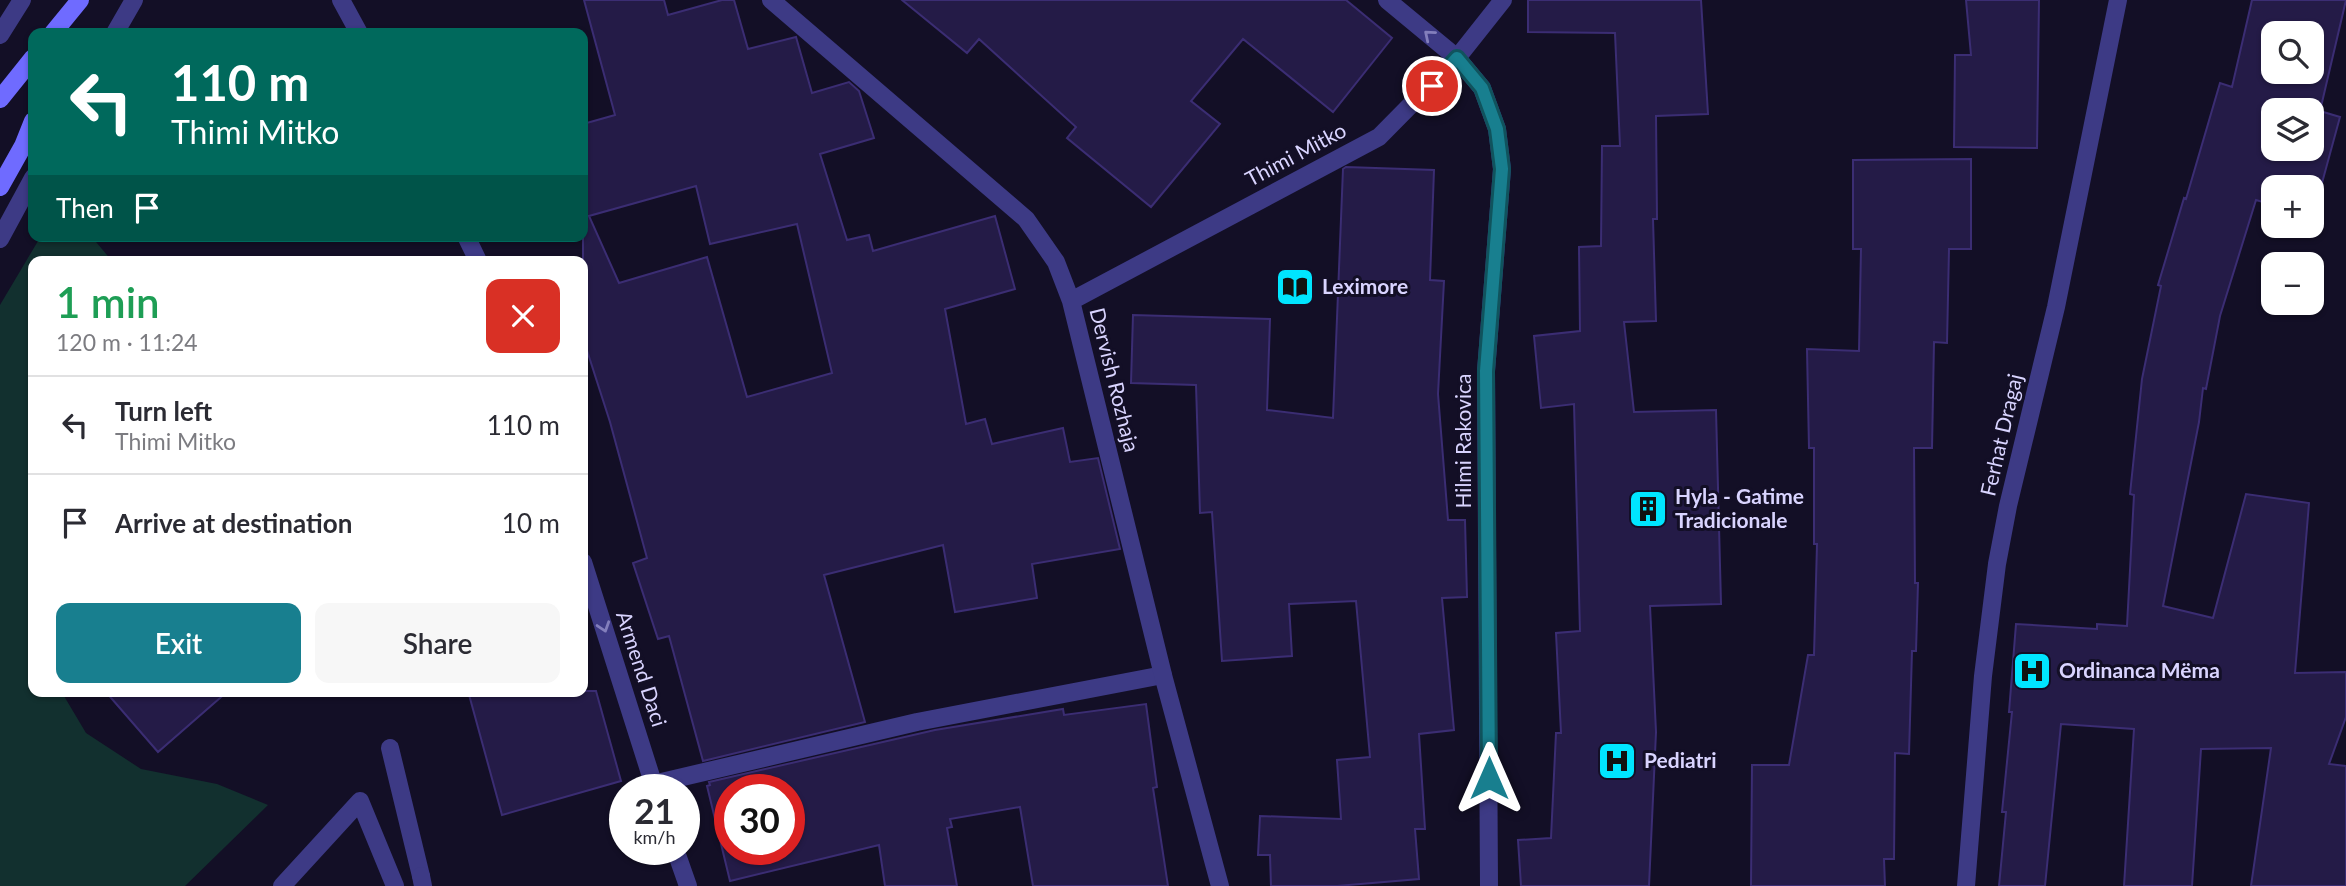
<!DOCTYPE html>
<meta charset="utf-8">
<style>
:root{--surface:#fff;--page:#f7f7f7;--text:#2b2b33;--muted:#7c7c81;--line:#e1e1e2;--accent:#187f8f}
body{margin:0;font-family:Lato,sans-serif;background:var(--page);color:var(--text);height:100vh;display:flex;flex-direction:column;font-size:26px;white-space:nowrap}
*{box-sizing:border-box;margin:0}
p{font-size:23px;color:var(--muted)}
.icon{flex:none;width:38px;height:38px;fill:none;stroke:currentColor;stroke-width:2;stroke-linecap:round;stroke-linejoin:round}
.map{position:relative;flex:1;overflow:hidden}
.drawer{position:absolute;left:28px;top:256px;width:560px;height:441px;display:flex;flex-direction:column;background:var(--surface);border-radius:14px;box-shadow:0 2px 5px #0004}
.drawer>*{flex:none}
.top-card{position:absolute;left:28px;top:28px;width:560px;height:214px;border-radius:14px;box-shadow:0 2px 5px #0004;background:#00695c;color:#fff;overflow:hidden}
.fabs{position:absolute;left:2261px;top:21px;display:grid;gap:14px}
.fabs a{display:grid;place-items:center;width:63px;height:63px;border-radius:14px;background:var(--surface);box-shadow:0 2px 5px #0004;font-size:35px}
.speed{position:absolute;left:609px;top:774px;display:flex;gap:14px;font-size:35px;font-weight:700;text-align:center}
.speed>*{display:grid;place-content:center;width:91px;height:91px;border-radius:50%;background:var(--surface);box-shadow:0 2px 5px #0004;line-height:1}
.speed small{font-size:18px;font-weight:400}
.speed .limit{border:10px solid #d22;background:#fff;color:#111}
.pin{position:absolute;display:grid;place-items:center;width:60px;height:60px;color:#fff;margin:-30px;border:4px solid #fff;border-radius:50%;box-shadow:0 2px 7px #0007}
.me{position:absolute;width:77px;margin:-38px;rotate:0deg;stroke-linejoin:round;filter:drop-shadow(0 0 5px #0008)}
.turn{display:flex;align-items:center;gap:24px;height:147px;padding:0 28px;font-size:32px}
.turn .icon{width:91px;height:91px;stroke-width:2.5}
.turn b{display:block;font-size:49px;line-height:60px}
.then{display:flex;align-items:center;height:66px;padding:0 28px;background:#0003;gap:14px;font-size:26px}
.round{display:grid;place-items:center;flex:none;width:74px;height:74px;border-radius:14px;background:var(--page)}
.overview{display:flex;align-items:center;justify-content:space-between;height:119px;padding:0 28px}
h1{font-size:42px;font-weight:600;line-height:52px;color:#1e9e55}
.button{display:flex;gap:14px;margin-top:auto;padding:14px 28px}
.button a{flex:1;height:80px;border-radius:14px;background:var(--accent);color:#fff;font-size:28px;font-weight:600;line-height:80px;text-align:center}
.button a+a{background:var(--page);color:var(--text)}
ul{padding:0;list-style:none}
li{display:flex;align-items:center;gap:21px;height:98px;padding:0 28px;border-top:2px solid var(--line)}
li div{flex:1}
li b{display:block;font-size:26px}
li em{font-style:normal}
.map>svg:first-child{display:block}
</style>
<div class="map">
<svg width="2346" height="886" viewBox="0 0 2346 886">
<rect width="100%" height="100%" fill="#130f26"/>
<!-- green -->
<path fill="#12302f" d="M 41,236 L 91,236 L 112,261 L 33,261 L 33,691 L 61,691 L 86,733 L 141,769 L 217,784 L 268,805 L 185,886 L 0,886 L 0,305 Z"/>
<!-- building -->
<path fill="#241b47" stroke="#3b2d73" stroke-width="2" fill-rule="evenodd" d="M 584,0 L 664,0 L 668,15 L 722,0 L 734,0 L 748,49 L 796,37 L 812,93 L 849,82 L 859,91 L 874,138 L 820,154 L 847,240 L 869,235 L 873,251 L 995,216 L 1015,289 L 945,309 L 966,424 L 985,419 L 992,444 L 1063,428 L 1070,462 L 1098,458 L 1120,549 L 1032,564 L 1037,598 L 955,612 L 943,545 L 824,575 L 865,722 L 703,761 L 669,636 L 658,639 L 633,563 L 647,558 L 610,422 L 583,338 L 583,124 L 615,115 ZM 696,186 L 710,244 L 797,224 L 832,373 L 747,397 L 707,257 L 619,283 L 589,216 Z
M 902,0 L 1346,0 L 1392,38 L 1333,112 L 1243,39 L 1191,101 L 1220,124 L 1151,207 L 1067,138 L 1076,127 L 979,39 L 967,53 Z
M 1528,0 L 1701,0 L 1708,114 L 1656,116 L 1657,219 L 1653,219 L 1656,321 L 1624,322 L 1634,412 L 1716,410 L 1721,604 L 1650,606 L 1656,732 L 1649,886 L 1521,886 L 1518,840 L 1551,838 L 1556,733 L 1561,733 L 1556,633 L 1580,631 L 1574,404 L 1541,408 L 1534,336 L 1580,331 L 1579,247 L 1601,246 L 1602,146 L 1620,146 L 1615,33 L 1528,32 Z
M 1966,0 L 2039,0 L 2037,148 L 1954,147 L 1955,55 L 1971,55 Z
M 2252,0 L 2346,0 L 2320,111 L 2340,117 L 2313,216 L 2312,187 L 2273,187 L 2273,205 L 2256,200 L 2220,316 L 2206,389 L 2203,388 L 2199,422 L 2163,606 L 2213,618 L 2246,494 L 2309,503 L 2295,673 L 2346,672 L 2346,717 L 2329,764 L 2346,766 L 2346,886 L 2251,886 L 2271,748 L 2201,749 L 2192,886 L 2124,886 L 2134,729 L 2061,724 L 2045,886 L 1999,886 L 2006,812 L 2002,812 L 2012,712 L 2009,712 L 2016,624 L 2097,629 L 2097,624 L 2127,626 L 2134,495 L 2130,494 L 2142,379 L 2161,286 L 2158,285 L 2184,198 L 2186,199 L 2220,83 L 2232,87 ZM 2273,33 L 2312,33 L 2312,72 L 2273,72 ZM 2273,110 L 2312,110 L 2312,149 L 2273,149 Z
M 1971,159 L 1971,249 L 1949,249 L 1947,343 L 1934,342 L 1932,448 L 1914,448 L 1915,583 L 1918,583 L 1916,651 L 1912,651 L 1909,754 L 1895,753 L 1894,859 L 1884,859 L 1885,886 L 1751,886 L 1752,765 L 1789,765 L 1808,655 L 1814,655 L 1817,544 L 1814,544 L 1814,448 L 1809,448 L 1807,349 L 1859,351 L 1861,249 L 1853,249 L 1853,160 Z
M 1346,167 L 1434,170 L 1430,280 L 1444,281 L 1438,394 L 1448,520 L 1465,520 L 1467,597 L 1442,598 L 1454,730 L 1419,734 L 1425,829 L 1415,829 L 1419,879 L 1337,886 L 1271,886 L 1270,855 L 1258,855 L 1260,816 L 1341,819 L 1337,760 L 1370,757 L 1356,601 L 1289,604 L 1292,656 L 1222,661 L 1212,512 L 1200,513 L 1196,385 L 1131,383 L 1133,315 L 1270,319 L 1267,410 L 1333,418 L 1343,169 Z
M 105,691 L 228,691 L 158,752 Z
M 468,691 L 596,691 L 621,781 L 502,815 Z
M 1146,704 L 1157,787 L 1153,788 L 1168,886 L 1033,886 L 1020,807 L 950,819 L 952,827 L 947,828 L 957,886 L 885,886 L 879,845 L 730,881 L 707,786 L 710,785 L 709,782 L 935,730 L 1063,709 L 1064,715 ZM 730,789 L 789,789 L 789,849 L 730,849 Z"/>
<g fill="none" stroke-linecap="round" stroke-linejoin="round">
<!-- lane -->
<path stroke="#3d3a85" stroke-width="18" d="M 115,33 L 134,0
M 0,35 L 22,0
M 0,239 L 33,178
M 390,748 L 421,876
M 653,784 L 917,722 L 1163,675
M 282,886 L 360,801 L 395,886"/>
<!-- street -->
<path stroke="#3d3a85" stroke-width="18" d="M 341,0 L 359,33
M 771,0 L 1026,219 L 1056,262 L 1071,301 L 1163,675 L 1220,886
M 1387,0 L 1457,58 L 1482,88 L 1497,129 L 1502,169 L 1486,371 L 1489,886
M 466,236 L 478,261
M 1071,301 L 1379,137 L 1457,58 L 1503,0
M 583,562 L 655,789
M 675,849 L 688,886
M 421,876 L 423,886
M 1966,886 L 1983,676 L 1997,564 L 2008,506 L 2056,307 L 2118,0"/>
<!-- secondary -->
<path stroke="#6f6bff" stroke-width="18" d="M 53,33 L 80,0
M 0,99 L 33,58
M 0,187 L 23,146 L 33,121"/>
</g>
<!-- one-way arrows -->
<defs><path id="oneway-chevron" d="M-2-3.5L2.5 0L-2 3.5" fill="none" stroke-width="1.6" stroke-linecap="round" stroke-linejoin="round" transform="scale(1.75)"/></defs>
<g stroke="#837fbc">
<use href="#oneway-chevron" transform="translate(1429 35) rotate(-140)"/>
<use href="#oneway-chevron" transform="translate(604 627) rotate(72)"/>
</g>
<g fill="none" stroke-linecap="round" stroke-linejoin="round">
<defs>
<path id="route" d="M 1432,86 L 1457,58 L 1482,88 L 1497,129 L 1502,169 L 1486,371 L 1489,778"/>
</defs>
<!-- route casing -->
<use href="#route" stroke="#10535d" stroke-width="18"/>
<!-- route -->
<use href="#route" stroke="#187f8f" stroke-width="12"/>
</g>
<!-- icons -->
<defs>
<symbol id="library-square" viewBox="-11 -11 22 22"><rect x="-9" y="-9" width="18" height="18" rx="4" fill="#00e5ff" stroke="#130f26"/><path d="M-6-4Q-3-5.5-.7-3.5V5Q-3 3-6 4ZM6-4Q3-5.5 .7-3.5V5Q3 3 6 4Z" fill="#111"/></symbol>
<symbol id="building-square" viewBox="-11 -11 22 22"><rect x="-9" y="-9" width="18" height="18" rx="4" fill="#00e5ff" stroke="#130f26"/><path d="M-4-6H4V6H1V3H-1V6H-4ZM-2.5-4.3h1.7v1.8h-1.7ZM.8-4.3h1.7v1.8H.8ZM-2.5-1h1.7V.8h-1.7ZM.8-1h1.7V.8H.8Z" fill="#111"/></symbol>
<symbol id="hospital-square" viewBox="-11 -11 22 22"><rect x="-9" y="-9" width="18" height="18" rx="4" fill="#00e5ff" stroke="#130f26"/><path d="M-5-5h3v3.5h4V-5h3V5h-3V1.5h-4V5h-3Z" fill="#111"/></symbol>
</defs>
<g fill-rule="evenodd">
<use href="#library-square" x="1273" y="265" width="44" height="44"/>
<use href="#building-square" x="1626" y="487" width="44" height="44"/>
<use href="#hospital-square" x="2010" y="649" width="44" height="44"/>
<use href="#hospital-square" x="1595" y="739" width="44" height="44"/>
</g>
<g text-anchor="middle" stroke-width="6" stroke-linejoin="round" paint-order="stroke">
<!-- street labels -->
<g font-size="21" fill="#d9d4ff" stroke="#130f26">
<text transform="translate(1296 155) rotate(-28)" y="7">Thimi Mitko</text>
<text transform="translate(1114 380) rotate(76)" y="7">Dervish Rozhaja</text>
<text transform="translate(2002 435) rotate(-77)" y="7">Ferhat Dragaj</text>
<text transform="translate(1464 441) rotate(-90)" y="7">Hilmi Rakovica</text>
<text transform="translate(641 669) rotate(72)" y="7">Armend Daci</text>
</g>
<!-- poi labels -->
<g font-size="21" font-weight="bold" fill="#d9d4ff" stroke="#130f26" text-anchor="start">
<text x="1322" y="294">Leximore</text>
<text x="1675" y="504">Hyla - Gatime<tspan x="1675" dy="24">Tradicionale</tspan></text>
<text x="2059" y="678">Ordinanca Mëma</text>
<text x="1644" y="768">Pediatri</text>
</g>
</g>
</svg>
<div class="fabs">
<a><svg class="icon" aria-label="search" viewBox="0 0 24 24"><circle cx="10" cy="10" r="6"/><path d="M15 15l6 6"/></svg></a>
<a><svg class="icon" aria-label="layers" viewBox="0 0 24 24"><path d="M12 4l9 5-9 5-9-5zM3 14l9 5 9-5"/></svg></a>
<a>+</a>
<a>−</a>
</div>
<div class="speed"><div>21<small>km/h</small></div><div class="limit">30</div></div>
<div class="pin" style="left:1432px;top:86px;background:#d93025"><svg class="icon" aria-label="arrive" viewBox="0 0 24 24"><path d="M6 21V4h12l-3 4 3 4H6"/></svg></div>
<svg class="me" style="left:1489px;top:778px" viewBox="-20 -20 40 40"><path d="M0-17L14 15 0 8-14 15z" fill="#187f8f" stroke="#fff" stroke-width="4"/></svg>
<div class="top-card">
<div class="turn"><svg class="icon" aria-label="left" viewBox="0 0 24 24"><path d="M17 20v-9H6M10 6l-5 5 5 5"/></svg><div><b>110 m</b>Thimi Mitko</div></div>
<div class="then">Then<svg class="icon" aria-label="arrive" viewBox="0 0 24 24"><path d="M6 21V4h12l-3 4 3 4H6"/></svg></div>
</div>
<section class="drawer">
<div class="overview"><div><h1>1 min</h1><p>120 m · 11:24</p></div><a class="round" style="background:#d93025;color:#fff"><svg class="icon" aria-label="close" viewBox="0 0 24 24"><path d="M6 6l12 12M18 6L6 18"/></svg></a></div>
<ul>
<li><svg class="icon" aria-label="left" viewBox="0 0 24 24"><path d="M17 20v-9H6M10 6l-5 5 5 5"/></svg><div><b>Turn left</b><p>Thimi Mitko</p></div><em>110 m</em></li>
<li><svg class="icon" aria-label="arrive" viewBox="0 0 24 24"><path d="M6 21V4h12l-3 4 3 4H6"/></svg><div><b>Arrive at destination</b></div><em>10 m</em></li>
</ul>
<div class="button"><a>Exit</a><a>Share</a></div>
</section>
</div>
